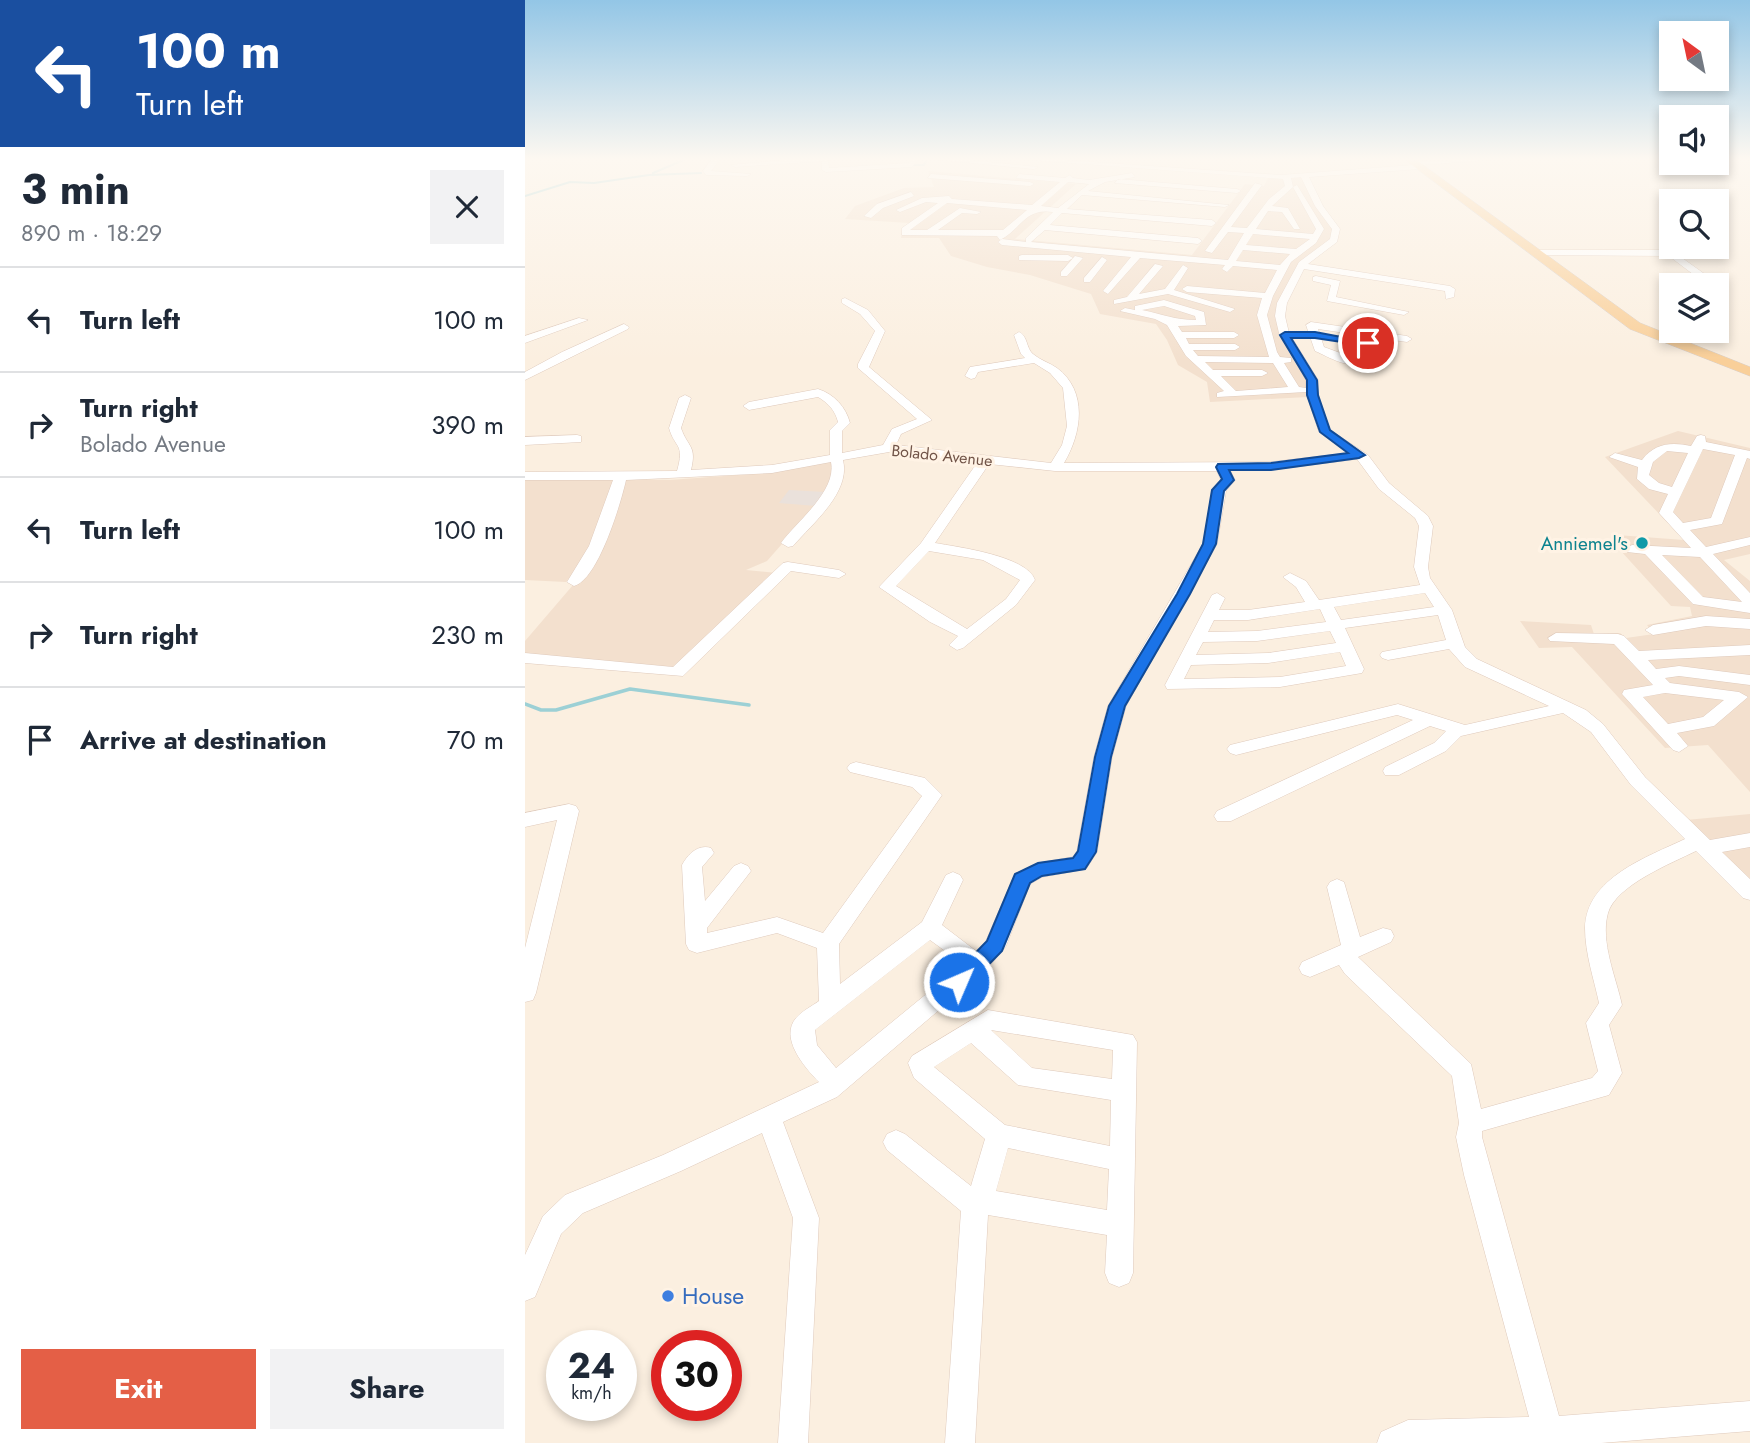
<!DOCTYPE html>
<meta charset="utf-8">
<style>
:root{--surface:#fff;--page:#f2f2f3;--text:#1f2937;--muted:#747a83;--line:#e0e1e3;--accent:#e45f46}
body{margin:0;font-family:Jost,sans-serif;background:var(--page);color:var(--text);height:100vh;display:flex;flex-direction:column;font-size:26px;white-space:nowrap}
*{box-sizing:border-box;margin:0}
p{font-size:23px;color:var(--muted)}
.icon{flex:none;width:38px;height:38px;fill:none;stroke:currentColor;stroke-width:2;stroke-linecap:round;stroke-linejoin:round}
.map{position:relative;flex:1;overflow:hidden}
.side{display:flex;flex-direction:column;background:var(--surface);width:525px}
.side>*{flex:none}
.top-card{background:#1a4fa0;color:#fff;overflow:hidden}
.needle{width:46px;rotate:327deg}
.controls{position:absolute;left:1134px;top:21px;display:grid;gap:14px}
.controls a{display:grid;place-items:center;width:70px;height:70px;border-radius:0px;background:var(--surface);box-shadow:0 4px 10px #0003;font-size:35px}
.speed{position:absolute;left:21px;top:1330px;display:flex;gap:14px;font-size:35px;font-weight:700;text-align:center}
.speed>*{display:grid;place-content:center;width:91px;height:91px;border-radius:50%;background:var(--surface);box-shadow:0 4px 10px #0003;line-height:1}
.speed small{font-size:18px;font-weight:400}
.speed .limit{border:10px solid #d22;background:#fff;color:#111}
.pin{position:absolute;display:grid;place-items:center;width:60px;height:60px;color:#fff;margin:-30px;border:4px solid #fff;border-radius:50%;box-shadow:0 2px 7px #0007}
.me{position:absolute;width:77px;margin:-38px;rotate:45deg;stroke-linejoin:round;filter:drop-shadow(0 0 5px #0008)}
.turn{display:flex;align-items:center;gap:24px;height:147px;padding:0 21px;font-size:32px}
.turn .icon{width:91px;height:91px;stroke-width:2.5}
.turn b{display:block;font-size:49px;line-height:60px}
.round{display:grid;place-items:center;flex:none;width:74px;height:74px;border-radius:0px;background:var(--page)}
.overview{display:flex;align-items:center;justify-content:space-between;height:119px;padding:0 21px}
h1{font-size:42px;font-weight:700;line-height:52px}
.action{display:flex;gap:14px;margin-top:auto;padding:14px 21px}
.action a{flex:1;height:80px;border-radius:0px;background:var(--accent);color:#fff;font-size:28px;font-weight:700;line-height:80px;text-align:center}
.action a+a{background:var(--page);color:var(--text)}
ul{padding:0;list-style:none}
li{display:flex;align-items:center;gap:21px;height:105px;padding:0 21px;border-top:2px solid var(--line)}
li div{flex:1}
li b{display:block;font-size:26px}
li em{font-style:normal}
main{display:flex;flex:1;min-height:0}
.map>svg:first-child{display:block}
</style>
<main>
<section class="side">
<div class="top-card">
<div class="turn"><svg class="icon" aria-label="left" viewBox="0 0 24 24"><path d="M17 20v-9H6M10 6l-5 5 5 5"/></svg><div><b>100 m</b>Turn left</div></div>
</div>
<div class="overview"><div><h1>3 min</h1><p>890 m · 18:29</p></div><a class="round"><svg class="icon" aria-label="close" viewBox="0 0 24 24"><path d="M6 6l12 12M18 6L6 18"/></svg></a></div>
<ul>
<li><svg class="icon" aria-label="left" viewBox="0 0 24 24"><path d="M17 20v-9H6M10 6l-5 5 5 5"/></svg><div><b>Turn left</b></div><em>100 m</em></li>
<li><svg class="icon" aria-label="right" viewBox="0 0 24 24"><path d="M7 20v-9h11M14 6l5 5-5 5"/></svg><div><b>Turn right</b><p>Bolado Avenue</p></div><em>390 m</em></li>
<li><svg class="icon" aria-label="left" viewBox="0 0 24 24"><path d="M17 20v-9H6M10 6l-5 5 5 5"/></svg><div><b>Turn left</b></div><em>100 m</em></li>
<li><svg class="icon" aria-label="right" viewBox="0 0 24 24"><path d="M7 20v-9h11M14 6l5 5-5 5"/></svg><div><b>Turn right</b></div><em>230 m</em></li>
<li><svg class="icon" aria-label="arrive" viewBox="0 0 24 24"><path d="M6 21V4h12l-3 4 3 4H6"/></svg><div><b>Arrive at destination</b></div><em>70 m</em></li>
</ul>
<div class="action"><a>Exit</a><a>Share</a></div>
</section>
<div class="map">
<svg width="1225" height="1443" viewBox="0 0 1225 1443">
<rect width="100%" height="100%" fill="#fbefe0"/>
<!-- residential -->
<path fill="#f3e0ce" d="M 403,171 L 551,184 L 490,239 L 667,255 L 720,184 L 739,186 L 743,178 L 777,177 L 807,229 L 806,240 L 773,264 L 754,301 L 755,334 L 782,380 L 783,397 L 685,402 L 682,382 L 653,365 L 642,340 L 631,324 L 575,314 L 566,294 L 505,275 L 462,267 L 426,256 L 414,238 L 376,238 L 377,230 L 384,223 L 320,219 L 330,206 L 379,188 L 409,187 Z
M 1153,431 L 1225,448 L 1225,554 L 1199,560 L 1225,581 L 1225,792 L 1183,745 L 1140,748 L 1047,647 L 1014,648 L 995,621 L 1066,625 L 1069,634 L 1095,633 L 1101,638 L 1129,634 L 1122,625 L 1167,616 L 1165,607 L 1146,606 L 1095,550 L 1092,535 L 1159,540 L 1080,457 Z
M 310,459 L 308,486 L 242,561 L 221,570 L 252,573 L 149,667 L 0,653 L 0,641 L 72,557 L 99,479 L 145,480 L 252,472 Z
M 0,478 L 96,478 L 59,559 L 41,582 L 0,580 Z
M 1225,814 L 1225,882 L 1161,820 Z"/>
<!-- industrial -->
<path fill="#eae1db" d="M 264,490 L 300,492 L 291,506 L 254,503 Z"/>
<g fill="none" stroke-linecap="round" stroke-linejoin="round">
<!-- stream-far1 -->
<path stroke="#9cd0d5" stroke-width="2" d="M 461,159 L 480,160
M 384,165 L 399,165 L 402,159
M 128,173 L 161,159
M 0,196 L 45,182 L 69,183 L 124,175 L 176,173"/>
<!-- stream -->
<path stroke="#9cd0d5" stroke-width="3.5" d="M 0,704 L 16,710 L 31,710 L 105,689 L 224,705"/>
<defs>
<path id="minor" d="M 187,159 L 195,159 L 186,171 L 226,174 L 222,176 L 181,175 L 178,171 Z
M 271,159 L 303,159 L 304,168 L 384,163 L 386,159 L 393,159 L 387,167 L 301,172 L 297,170 L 297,161 L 210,167 L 206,165 Z
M 407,159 L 434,159 L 513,167 L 509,169 Z
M 492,159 L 524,159 L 756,175 L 888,165 L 885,163 L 889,161 L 977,159 L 895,165 L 899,167 L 895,169 L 784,177 L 798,206 L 815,229 L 812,242 L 783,264 L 925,286 L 930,289 L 929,297 L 921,299 L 920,291 L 779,269 L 762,303 L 760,316 L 764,333 L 793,380 L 793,395 L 805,430 L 843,455 L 864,483 L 903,516 L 908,526 L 903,567 L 905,578 L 927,610 L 940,647 L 952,659 L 1061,710 L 1078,724 L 1120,777 L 1185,840 L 1225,833 L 1225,847 L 1197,852 L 1225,879 L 1225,900 L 1218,898 L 1171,851 C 1147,863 1091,885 1083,913 C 1075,942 1091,977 1097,1005 L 1084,1025 L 1097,1073 L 1084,1095 L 957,1131 L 957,1137 L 1034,1416 L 1225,1401 L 1225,1431 L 1076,1443 L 852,1443 L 856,1432 L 883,1420 L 1004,1417 L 939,1175 L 931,1137 L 934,1123 L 927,1076 L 820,974 L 814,965 L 785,977 L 777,974 L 774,968 L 777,962 L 816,945 L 802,887 L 805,882 L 812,879 L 819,882 L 835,937 L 858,928 L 866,930 L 869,936 L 866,942 L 833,957 L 946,1064 L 956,1109 L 1067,1078 L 1073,1071 L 1061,1023 L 1074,1003 C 1069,979 1060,954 1060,928 C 1061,878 1122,857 1160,839 L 1106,785 L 1066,732 L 1038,713 L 936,736 L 921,751 L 874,775 L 860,775 L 858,771 L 860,767 L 909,743 L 921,731 L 905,726 L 706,821 L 692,821 L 689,816 L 692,811 L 888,720 L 872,715 L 711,755 L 705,753 L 702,749 L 705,745 L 873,704 L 940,725 L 1024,706 L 940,667 L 924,649 L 863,660 L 857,658 L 855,655 L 857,652 L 921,640 L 913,615 L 820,628 L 839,669 L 837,673 L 755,687 L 642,689 L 640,685 L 687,595 L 692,593 L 700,598 L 694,610 L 723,610 L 780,602 L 771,587 L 758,577 L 765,573 L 781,581 L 794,600 L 895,585 L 889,567 L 894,526 L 890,518 L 854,489 L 832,459 L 746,470 L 705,470 L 710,480 L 701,491 L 692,544 L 601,706 L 587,757 L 572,852 L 561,869 L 517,877 L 505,884 L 481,946 L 461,970 L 312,1097 L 258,1122 L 294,1218 L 283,1443 L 253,1443 L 268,1218 L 237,1133 L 156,1171 L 58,1213 L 36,1234 L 10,1297 L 0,1301 L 0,1255 L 18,1216 L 40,1195 L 138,1155 L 294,1082 C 280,1068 254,1038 271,1018 C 277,1011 287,1006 294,1001 L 292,948 L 252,933 L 172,953 L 164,950 L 161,944 L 157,865 C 163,854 173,844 186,848 L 189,853 L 177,867 L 180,901 L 209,866 L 216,863 L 223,866 L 226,871 L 182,928 L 182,933 L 252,917 L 298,933 L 397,796 L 387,787 L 325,772 L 322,768 L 325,764 L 331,762 L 400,778 L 417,795 L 314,944 L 315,984 L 397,922 L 421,875 L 428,872 L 435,875 L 438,880 L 417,925 L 451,951 L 461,941 L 490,874 L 513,863 L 548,857 L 552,851 L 569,757 L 583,706 L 678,544 L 687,490 L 696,480 L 692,471 L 530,471 L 464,464 L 410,543 C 433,547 502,556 510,580 L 491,605 L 438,648 L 432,650 L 424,645 L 433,636 L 405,622 L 354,587 L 396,543 L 452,463 L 364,452 L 318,460 C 326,492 288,523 268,546 L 263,547 L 256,543 C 272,521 312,491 306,462 L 247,473 L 101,480 C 96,503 73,580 49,586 L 42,582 L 64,546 L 88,480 L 0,480 L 0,472 L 152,471 C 160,443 150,449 144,428 L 154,398 L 160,395 L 166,398 L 156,428 C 163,448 172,445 166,470 L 247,465 L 305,455 L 305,430 L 313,422 C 310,410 303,403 293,397 L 224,410 L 218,406 L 224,402 L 293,389 C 309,394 321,407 325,423 L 317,431 L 317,453 L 358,445 L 367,429 L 392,419 L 333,368 L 333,364 L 350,331 L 335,314 L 317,303 L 317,299 L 320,298 L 343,310 L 360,331 L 344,367 L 407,420 L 376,434 L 371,445 L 526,463 L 537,445 L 542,426 L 538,388 L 525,373 L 509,363 L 453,372 L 450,378 L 446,379 L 440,376 L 445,367 L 500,358 L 496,354 L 489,335 L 494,332 C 503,336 501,348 508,354 C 515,360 525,363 532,368 C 563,391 557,433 539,463 L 746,462 L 823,453 L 794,432 L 781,392 L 692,397 L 692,393 L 699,391 L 661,356 L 642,325 L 630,319 L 595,311 L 600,308 L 610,310 L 610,306 L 639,300 L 679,312 L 681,325 L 653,326 L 657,332 L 709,332 L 714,335 L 709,338 L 661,338 L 664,344 L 710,344 L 715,347 L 710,350 L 668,350 L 673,356 L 744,357 L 732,315 L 737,298 L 662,292 L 657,289 L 662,286 L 740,293 L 752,270 L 708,266 L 702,272 L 697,269 L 700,265 L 615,258 L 583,294 L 578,291 L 606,257 L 477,245 L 473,242 L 477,239 L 501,242 L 501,238 L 528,212 C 499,208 498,228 475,240 L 472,236 L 377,235 L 377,228 L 413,203 L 401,202 L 375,212 L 371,210 L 397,198 L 424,196 L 427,199 L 507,205 L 535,182 L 491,178 L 494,174 L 540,178 L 545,175 L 548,178 L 564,180 L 607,173 L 610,177 L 580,182 L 563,191 L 704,205 L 700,207 L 557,195 L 542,209 L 687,220 L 691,223 L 687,226 L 537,213 L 525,225 L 673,238 L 677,241 L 673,244 L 520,230 L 506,242 L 703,260 L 719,233 L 703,232 L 687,253 L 680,251 L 730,183 L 737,185 L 706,227 L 722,228 L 744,199 L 760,186 L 758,179 ZM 776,177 L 790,206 L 807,229 L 805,239 L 774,262 L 752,303 L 750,316 L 754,333 L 781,380 L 781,388 L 774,387 L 759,363 L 766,362 L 766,358 L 755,357 L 752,352 L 742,315 L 748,296 L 766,262 L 791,243 L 799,229 L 772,185 L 768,187 L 791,229 L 788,234 L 731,229 L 743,211 L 757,212 L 769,229 L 775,229 L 763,208 L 747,206 L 768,187 L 766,178 ZM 543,182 L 564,184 L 533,208 L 516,206 ZM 422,203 L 502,210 L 478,230 L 413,230 L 437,213 L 452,214 L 456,212 L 435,208 L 402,230 L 385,230 ZM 728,234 L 785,239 L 771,249 L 721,245 ZM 718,250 L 765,254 L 755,265 L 711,261 ZM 639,306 L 670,316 L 671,320 C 650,320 637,314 617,310 ZM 680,362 L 748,363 L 763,387 L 711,391 L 696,376 L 737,376 L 743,373 L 737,370 L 688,370 ZM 404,551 L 458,560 L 495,580 L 481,599 L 442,629 L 371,586 ZM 900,593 L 909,607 L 816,620 L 809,607 ZM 795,609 L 801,622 L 732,631 L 683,632 L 689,620 L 723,620 ZM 805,631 L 811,643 L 743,653 L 671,655 L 678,642 L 732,641 ZM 815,652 L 821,666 L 755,677 L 659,679 L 666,665 L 743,663 ZM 405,940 L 438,964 L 311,1068 L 292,1045 L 290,1030 Z
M 406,174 L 505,182 L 509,184 L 505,186 L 403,178 Z
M 593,179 L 712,189 L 716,191 L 712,193 L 590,183 Z
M 386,192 L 389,196 L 358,208 L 346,218 L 339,216 L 352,204 Z
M 1011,250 L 1146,250 L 1181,275 L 1183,285 L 1173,285 L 1173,278 L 1144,256 L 1008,255 L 1007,253 Z
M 497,255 L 543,255 L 548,258 L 543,261 L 494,260 L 494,256 Z
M 550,256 L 558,258 L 542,276 L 536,276 L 536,272 Z
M 577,257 L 582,260 L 565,282 L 559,282 L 559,278 Z
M 630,264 L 638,266 L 614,294 L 640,289 L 658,265 L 663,268 L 649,290 L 710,309 L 705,312 L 643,294 L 589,304 L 589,300 L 602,297 Z
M 791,276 L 815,281 L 811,297 L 884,312 L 879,315 L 802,301 L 806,285 L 788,281 L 788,277 Z
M 54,318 L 63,320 L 0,343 L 0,336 Z
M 786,322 L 882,336 L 887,339 L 882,342 L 793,329 L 799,347 L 837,361 C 824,370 804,357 790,351 L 781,325 Z
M 99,324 L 104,327 L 103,329 L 0,380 L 0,372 L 37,352 Z
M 52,435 L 56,436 L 56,442 L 0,445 L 0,437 Z
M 1176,435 L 1180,436 L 1181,442 L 1225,451 L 1225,459 L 1222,458 L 1197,524 L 1165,530 L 1181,547 L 1225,537 L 1225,545 L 1188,554 L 1225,593 L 1225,613 L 1168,604 L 1120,554 L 1102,552 L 1100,549 L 1107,545 L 1166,548 L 1134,513 L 1143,494 L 1124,489 L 1112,479 L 1113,467 L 1084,457 L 1090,453 L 1117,460 C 1130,443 1146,442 1166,446 L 1172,436 ZM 1178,449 L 1210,455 L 1186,518 L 1158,523 L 1148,512 ZM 1142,451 L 1163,453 L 1147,487 L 1134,483 L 1124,475 L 1128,462 ZM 1137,555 L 1175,557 L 1217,602 L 1178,597 Z
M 263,562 L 314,570 L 321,574 L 314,578 L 266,571 L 158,676 L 0,663 L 0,653 L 148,667 L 258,563 Z
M 1181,616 L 1225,619 L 1225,629 L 1181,626 L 1128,635 L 1120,630 L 1128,625 Z
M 1031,633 L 1093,634 L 1099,636 L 1114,651 L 1225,645 L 1225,655 L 1123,660 L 1131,669 L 1154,666 L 1225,675 L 1225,685 L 1154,676 L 1140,678 L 1145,683 L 1214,692 L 1223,697 L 1189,726 L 1152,733 L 1163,746 L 1154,752 L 1148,750 L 1097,694 L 1099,690 L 1128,685 L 1089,644 L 1025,641 L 1023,638 ZM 1140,693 L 1199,700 L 1178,717 L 1143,724 L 1118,697 Z
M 44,804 L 51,806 L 54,811 L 11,993 L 8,1000 L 0,1002 L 0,948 L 32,820 L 0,827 L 0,813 Z
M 463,1010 L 608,1035 L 612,1042 L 608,1273 L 604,1283 L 594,1287 L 584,1283 L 580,1273 L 582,1235 L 463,1215 L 450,1443 L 420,1443 L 436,1211 L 362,1150 L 358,1142 L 362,1134 L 371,1130 L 380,1134 L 446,1186 L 460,1139 L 389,1078 L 383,1063 L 387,1056 ZM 466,1030 L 588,1050 L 587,1079 L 507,1068 ZM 446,1043 L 493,1085 L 586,1100 L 585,1146 L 480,1125 L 409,1067 ZM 483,1148 L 584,1169 L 582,1210 L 471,1191 Z"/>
<path id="major" d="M 879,159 L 890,159 L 1115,323 L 1225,367 L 1225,376 L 1105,329 Z"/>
</defs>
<!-- minor casing -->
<use href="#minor" stroke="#dfcabc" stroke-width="1"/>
<!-- major casing -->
<use href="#major" stroke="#d7cfcc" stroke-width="1"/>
<!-- minor -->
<use href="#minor" fill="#fff" fill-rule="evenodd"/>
<!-- major -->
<use href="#major" fill="#f9cf99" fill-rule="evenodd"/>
</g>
<!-- sky -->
<linearGradient id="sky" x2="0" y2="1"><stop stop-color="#93c6e6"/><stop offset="0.44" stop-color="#fdf8f1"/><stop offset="1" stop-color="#fdf8f1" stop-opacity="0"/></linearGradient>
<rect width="1225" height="361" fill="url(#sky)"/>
<!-- route -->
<path fill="#1a73e8" stroke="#114b97" stroke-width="2" d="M 790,332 L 848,343 L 843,346 L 790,338 L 766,338 L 792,380 L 793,395 L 805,430 L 840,455 L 834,458 L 746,470 L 704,470 L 709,480 L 699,491 L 691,544 L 665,594 L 600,706 L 586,757 L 571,852 L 560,869 L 517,876 L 505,883 L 477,951 L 441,988 L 434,991 L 427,988 L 424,982 L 427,977 L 462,941 L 490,874 L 513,863 L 548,858 L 553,851 L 570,757 L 584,706 L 652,594 L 678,544 L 687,490 L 697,479 L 691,467 L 693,464 L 746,463 L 823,453 L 795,432 L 782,395 L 782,380 L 755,335 L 760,332 Z"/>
<!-- markers -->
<circle fill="#0f9aa8" stroke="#fff3e5" stroke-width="2.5" cx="1117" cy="543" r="7"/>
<circle fill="#3f7fe0" stroke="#fff3e5" stroke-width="2.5" cx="143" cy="1296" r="7"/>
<g text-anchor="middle" stroke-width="6" stroke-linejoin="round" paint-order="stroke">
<!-- far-street labels -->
<g font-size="16" fill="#715448" stroke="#fff3e5">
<text transform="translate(417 455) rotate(6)" y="6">Bolado Avenue</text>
</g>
<!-- culture labels -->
<g font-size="19" fill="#0d838f" stroke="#fff3e5" text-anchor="end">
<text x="1103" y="550">Anniemel's</text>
</g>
<!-- near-shop labels -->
<g font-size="23" fill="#366cbe" stroke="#fff3e5" text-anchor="start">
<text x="157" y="1304">House</text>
</g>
</g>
</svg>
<div class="controls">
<a><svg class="needle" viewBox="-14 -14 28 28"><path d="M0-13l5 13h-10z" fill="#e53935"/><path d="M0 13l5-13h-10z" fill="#747a83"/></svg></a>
<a><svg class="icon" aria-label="sound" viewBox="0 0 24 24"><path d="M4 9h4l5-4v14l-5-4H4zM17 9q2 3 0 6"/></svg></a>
<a><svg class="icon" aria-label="search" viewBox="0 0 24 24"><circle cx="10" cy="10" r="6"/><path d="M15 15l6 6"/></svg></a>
<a><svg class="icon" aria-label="layers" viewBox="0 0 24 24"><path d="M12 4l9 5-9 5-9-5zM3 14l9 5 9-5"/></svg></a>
</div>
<div class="speed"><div>24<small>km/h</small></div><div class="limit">30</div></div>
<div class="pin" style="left:843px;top:343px;background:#d93025"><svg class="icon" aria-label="arrive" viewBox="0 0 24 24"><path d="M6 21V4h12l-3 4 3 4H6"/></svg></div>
<svg class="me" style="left:434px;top:982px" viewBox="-20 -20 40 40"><circle r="17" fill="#1a73e8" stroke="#fff" stroke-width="3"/><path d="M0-11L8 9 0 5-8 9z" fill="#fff"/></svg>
</div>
</main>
